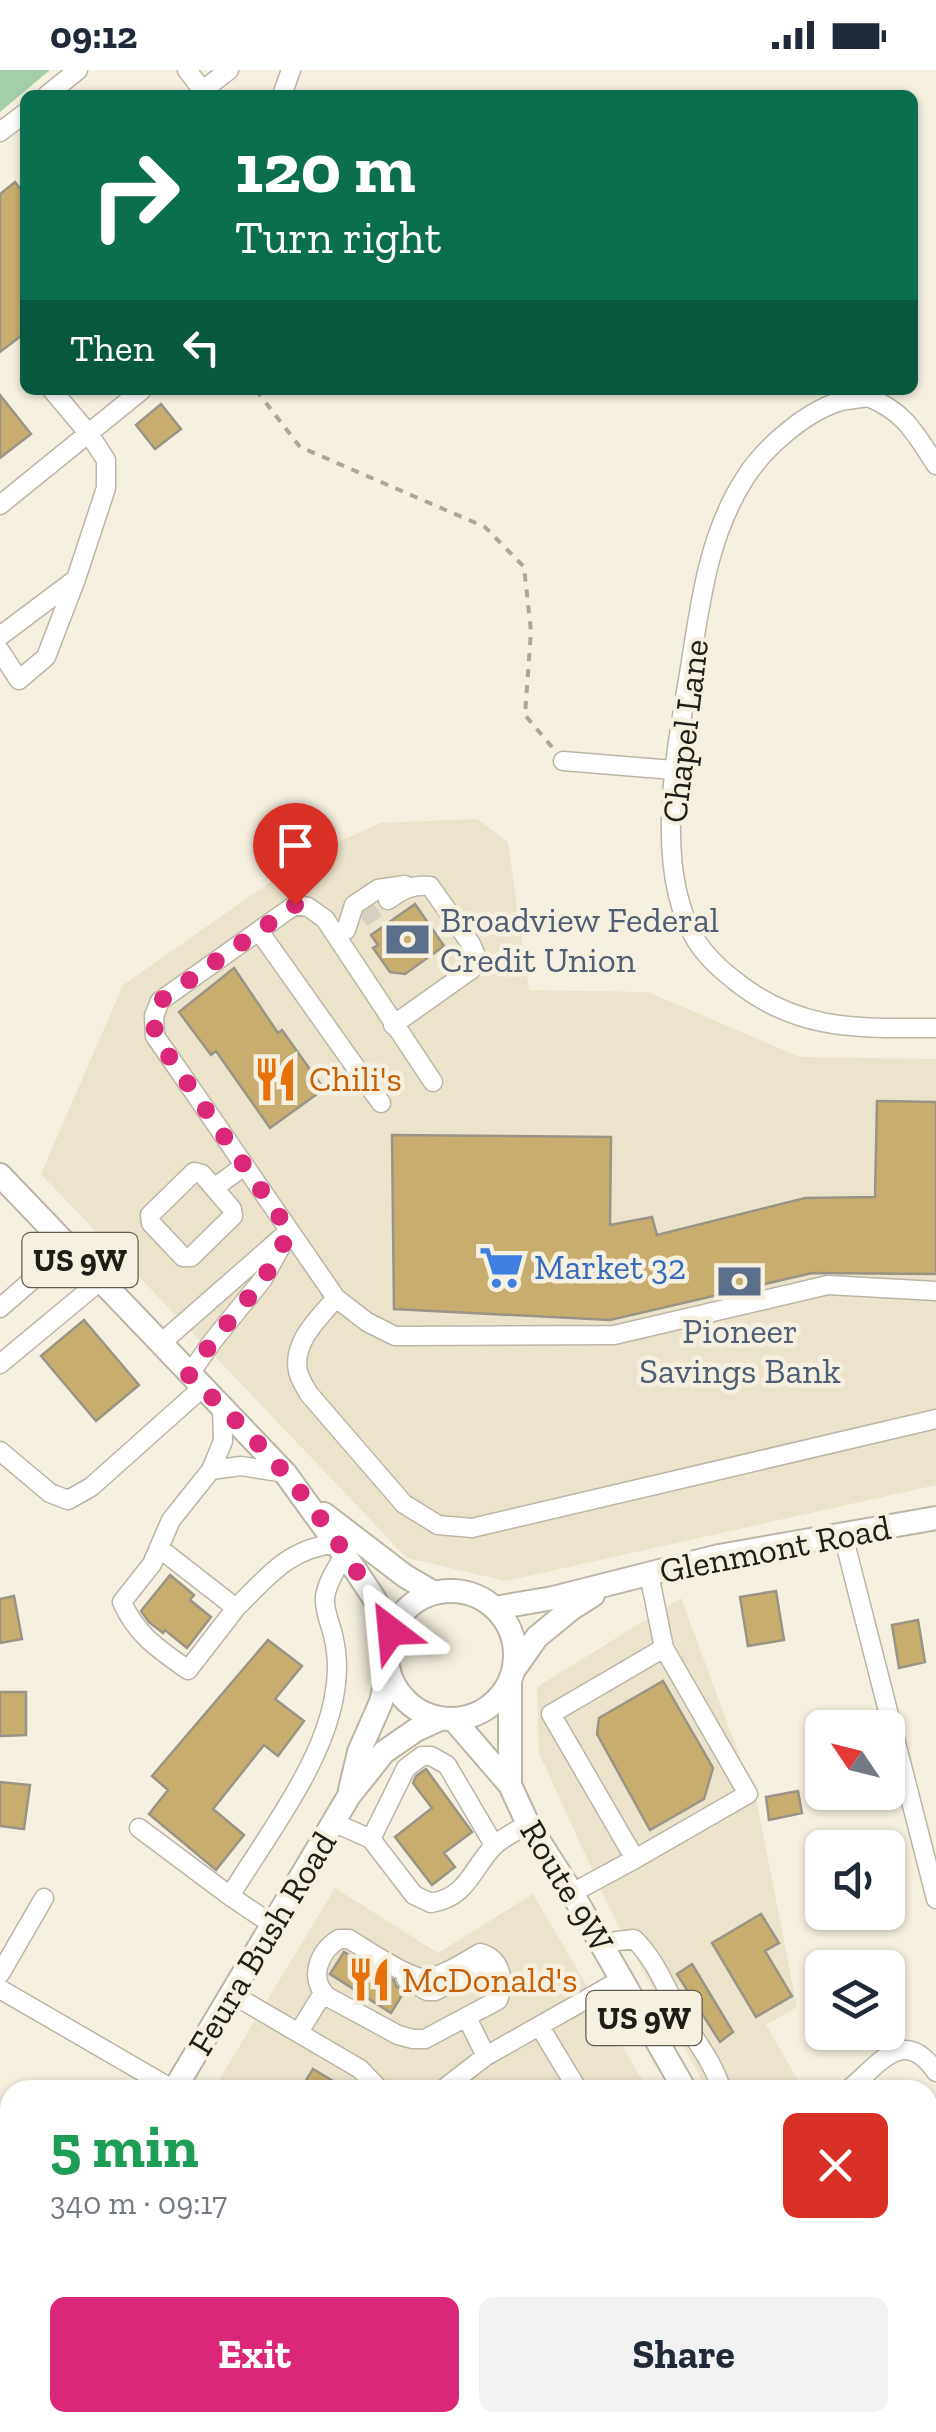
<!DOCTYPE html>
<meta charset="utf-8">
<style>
:root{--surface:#fff;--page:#f2f2f3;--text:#1f2937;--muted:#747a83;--accent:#db2777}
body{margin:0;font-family:"Zilla Slab",serif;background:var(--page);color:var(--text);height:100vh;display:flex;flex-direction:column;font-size:38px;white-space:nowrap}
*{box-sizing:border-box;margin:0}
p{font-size:32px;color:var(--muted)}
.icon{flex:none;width:55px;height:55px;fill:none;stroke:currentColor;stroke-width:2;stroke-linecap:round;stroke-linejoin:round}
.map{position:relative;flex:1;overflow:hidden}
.sheet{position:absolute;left:0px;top:2010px;width:938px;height:352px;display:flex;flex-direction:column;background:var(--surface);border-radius:30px 30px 0 0;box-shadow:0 2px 8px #0004}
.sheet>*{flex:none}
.guide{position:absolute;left:20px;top:20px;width:898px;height:305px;border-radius:15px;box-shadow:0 2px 8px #0004;background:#0b6e4f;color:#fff;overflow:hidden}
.needle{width:65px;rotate:305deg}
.fabs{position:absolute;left:805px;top:1640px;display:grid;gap:20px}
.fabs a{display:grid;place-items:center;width:100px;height:100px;border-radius:15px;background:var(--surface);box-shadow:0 2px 8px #0004;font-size:50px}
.pin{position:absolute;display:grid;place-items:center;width:85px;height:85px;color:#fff;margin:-102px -42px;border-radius:50% 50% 50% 0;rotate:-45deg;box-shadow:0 0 10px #0007}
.pin .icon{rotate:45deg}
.me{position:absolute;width:110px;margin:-55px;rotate:331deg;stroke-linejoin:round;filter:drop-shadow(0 0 8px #0008)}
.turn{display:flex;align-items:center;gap:35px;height:210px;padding:0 50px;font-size:45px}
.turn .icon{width:130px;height:130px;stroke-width:2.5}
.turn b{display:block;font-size:70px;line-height:85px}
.then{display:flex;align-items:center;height:95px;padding:0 50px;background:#0003;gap:20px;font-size:38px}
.round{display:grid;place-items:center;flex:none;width:105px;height:105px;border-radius:15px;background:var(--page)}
.head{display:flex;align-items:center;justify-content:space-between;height:170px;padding:0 50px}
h1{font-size:60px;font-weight:700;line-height:75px;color:#1e9e55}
.cta{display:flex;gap:20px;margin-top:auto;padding:20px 50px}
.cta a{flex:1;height:115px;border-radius:15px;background:var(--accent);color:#fff;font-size:40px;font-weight:700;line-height:115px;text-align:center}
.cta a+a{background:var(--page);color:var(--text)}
.status{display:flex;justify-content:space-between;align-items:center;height:70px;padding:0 50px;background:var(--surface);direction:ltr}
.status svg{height:28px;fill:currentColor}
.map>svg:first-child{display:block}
</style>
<div class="status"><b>09:12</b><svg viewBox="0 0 49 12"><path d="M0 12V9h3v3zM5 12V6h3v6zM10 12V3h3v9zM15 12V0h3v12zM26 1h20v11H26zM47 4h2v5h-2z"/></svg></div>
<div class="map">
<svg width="936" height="2362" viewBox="0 0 936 2362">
<rect width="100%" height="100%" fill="#f6f0e0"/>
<!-- built -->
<path fill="#ece3cc" d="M 477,749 L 508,772 L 529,920 L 648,922 L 800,987 L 936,989 L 936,1415 L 506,1511 L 407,1488 L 41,1104 L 123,915 L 309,785 L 381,753 Z
M 681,1528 L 757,1733 L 797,1937 L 766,1955 L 802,2017 L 796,2020 L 707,2020 L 610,1839 L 539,1683 L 537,1617 Z
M 335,1818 L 438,1883 L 533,1824 L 648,2020 L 213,2020 Z
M 11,2352 L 842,2352 L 848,2362 L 5,2362 Z"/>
<!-- green -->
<path fill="#a4ceaa" d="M 0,0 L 50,0 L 0,42 Z"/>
<!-- building -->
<path fill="#c8ae6e" stroke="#999485" stroke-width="2.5" d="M 15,112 L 25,125 L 25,263 L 0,282 L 0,124 Z
M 0,325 L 31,364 L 0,388 Z
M 161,334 L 181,359 L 155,379 L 136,355 Z
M 415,834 L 444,876 L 405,904 L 390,902 L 373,878 L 378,875 L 371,865 Z
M 234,898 L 278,963 L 282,960 L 324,1019 L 270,1058 L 216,981 L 211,985 L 179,942 Z
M 877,1031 L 936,1032 L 936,1204 L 812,1203 L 610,1250 L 394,1239 L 392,1065 L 611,1067 L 610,1155 L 652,1147 L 657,1165 L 805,1128 L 875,1127 Z
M 84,1250 L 139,1315 L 96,1351 L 41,1286 Z
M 170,1505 L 194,1525 L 190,1530 L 211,1547 L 187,1578 L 165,1560 L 163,1563 L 149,1552 L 141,1541 Z
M 776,1521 L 784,1570 L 748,1576 L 740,1527 Z
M 14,1526 L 22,1569 L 0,1573 L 0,1529 Z
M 918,1550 L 925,1592 L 899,1598 L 892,1555 Z
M 268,1570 L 302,1596 L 275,1629 L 304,1651 L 278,1686 L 264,1675 L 213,1739 L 244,1765 L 216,1800 L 149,1744 L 168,1720 L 152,1706 Z
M 663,1611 L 713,1698 L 704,1729 L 650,1760 L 597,1664 L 599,1648 Z
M 0,1622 L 26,1622 L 26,1665 L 0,1666 Z
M 426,1699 L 472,1762 L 444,1783 L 455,1797 L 432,1815 L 395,1767 L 432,1738 L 413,1713 L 416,1706 Z
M 0,1712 L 30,1715 L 24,1759 L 0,1756 Z
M 798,1721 L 802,1743 L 769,1750 L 766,1727 Z
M 761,1844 L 779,1873 L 765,1881 L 792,1926 L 756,1947 L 712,1873 Z
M 344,1882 L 394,1910 L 396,1916 L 404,1922 L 391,1943 L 330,1904 Z
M 692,1894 L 733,1962 L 720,1972 L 677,1904 Z
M 313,1999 L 348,2020 L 300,2020 Z"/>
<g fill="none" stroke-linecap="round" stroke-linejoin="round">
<!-- minor-tunnel -->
<path stroke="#d6d0c2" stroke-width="18" stroke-dasharray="18 9" stroke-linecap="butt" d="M 362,849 L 388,830"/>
<defs>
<path id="minor" d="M 187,0 L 206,25
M 203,20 L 229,0
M 47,25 L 78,0
M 282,25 L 291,0
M 0,62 L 25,43
M 868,327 C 858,329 847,329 838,332 C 804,343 764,378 745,408 C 707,467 700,536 689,604 C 676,682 652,800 697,872 C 707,887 721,900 734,910 C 798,962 858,958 936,958
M 868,327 C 905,342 915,363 936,395
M 0,435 L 142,320
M 0,566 L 76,509
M 0,581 L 19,610 L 46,587 L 76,509 L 106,418 L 106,390 L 89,364 L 52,320
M 563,691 L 673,700
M 388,830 C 402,820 412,814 430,816 L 471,874 L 476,886 L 472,899 L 393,955
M 346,860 L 354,835 L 378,819 L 405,815
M 259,861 L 381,1033
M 433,1012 L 325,849 L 308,837 L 295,835 L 160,931 L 154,946 L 155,966 L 336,1228 L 367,1252 L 395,1266 L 614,1265 L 828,1215 L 936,1221
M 214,1118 L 232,1139 L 233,1146 L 191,1187 L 183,1187 L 151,1153 L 150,1145 L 194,1102 L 202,1104 L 214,1118 L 244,1096
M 336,1228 C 319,1248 292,1272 298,1301 C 299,1308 305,1317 309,1324 L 404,1434 L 438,1455 L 472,1458 L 936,1349
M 0,1238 L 69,1178
M 160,1274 L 281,1168
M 0,1294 L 100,1211
M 189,1305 L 212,1272 L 263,1209 L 289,1162
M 222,1338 L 223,1371 L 211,1400 L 241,1396 L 285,1403
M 0,1381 L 50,1423 L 68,1430 L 91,1417 L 202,1318
M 843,1465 L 936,1829
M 159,1478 L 236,1538 L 188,1600 C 160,1580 136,1565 122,1532 L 152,1494 L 171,1450 L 211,1400
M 236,1538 C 267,1507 290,1477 336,1474
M 335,1753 L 371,1769 L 414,1825 L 431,1833 C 468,1827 472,1798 494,1776 C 503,1767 517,1761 528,1754
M 139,1758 L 230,1826
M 371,1769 L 406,1698 L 422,1686 L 431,1686 L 447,1695 L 494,1775
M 635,1789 L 551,1644 L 664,1578
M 572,1823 L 635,1789 L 748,1724 L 664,1578 L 649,1504
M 273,1855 L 230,1826 C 266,1767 322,1695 334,1627 C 338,1607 338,1585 333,1565 C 330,1552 324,1541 325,1527 C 327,1512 337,1498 344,1485
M 339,1869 L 349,1869 C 366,1879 411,1911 428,1908 C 447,1904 464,1892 480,1883 C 502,1889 505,1912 498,1930 L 425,1969 L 413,1969 L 398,1965 L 328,1927 C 308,1910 318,1882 339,1869 Z
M 603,1876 L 617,1871 L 634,1869 C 657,1891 667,1922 683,1949 C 696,1972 713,1992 721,2018 L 719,2020
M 0,1904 L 44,1828
M 406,1909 L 427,1921 L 435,1921 L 478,1898 C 490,1902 496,1909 494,1922
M 0,1919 L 174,2020
M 232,1924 L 360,1999 L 380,2020
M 467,1948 L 486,1986
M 540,1957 L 578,2020
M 299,1962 L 323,1923
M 442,2020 L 486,1986 L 622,1909
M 848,2020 C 878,1996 903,1954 936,2002
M 0,2200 L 10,2206
M 928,2250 L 936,2246
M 231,2352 L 247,2362
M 312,2352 L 317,2362
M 0,2354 L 14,2362
M 390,2362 L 409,2352"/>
<path id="major" d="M 0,1105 L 285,1403 L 356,1501 L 374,1528 L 391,1561
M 324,1444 L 405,1506 L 434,1523
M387 1585a64 64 0 1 1 128 0a64 64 0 1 1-128 0Z
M 495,1538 L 553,1528 L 719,1486 L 936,1448
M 513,1601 L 537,1567 L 571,1539 L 593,1525
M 510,1612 L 510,1715
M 454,1650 L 510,1715 L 528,1754 L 572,1823 L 685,2020
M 350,1720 L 359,1682 L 381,1632 L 388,1600
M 174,2020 L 349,1726 L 384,1682 L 416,1660 L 440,1649
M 0,2310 L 10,2293
M 875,2352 L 879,2362"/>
</defs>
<!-- minor casing -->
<use href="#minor" stroke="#bbb5a6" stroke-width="21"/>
<!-- major casing -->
<use href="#major" stroke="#bbb5a6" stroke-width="26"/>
<!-- path -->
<path stroke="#aaa699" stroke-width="4" stroke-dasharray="8 8" stroke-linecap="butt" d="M 256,320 L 300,377 L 485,457 L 524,497 L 531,561 L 525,645 L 552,677"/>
<!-- minor -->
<use href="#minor" stroke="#fff" stroke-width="18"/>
<!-- major -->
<use href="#major" stroke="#fff" stroke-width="22"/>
</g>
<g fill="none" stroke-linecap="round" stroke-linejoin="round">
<!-- route -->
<path stroke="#db2777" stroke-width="18" stroke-dasharray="0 32.4" d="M 295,835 L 160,931 L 154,946 L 155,966 L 290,1162 L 263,1210 L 212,1272 L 189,1305 C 222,1337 257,1370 287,1406 C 326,1452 363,1507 391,1561"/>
</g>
<!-- icons -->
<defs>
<symbol id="bank-bare" viewBox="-9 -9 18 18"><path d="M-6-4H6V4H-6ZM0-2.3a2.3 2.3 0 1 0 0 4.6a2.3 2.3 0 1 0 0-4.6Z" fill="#5c6f8a" stroke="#f6f0e0" stroke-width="2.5" paint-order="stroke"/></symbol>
<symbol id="restaurant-bare" viewBox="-9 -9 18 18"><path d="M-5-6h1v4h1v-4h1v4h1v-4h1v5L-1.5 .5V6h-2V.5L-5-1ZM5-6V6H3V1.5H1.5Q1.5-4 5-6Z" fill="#e8710a" stroke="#f6f0e0" stroke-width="2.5" paint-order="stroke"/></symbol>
<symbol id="supermarket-bare" viewBox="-9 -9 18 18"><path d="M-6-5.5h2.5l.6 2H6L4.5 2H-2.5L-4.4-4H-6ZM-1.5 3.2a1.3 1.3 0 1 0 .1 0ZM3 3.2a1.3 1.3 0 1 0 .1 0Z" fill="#3f7fe0" stroke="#f6f0e0" stroke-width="2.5" paint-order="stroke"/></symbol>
</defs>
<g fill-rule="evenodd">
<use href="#bank-bare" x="376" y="838" width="63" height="63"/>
<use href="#restaurant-bare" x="244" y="978" width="63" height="63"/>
<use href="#supermarket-bare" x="470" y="1166" width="63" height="63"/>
<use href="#bank-bare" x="708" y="1180" width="63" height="63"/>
<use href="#restaurant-bare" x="338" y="1878" width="63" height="63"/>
</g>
<g text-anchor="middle" stroke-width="9" stroke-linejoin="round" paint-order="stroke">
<!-- shield labels -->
<g fill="#f6f0e0" stroke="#605c53" stroke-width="2.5">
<rect x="22.5" y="1163" width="115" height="54" rx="8"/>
<rect x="586.5" y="1921" width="115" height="54" rx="8"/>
</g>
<g font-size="32" font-weight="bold" fill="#1f1d17">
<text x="80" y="1201">US 9W</text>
<text x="644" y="1959">US 9W</text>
</g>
<!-- street labels -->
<g font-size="35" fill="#1f1d17" stroke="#f6f0e0">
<text transform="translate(685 661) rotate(-83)" y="12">Chapel Lane</text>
<text transform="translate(775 1479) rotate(-11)" y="12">Glenmont Road</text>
<text transform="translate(567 1816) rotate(59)" y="12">Route 9W</text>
<text transform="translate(262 1873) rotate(-59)" y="12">Feura Bush Road</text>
</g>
<!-- service labels -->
<g font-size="35" fill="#4e5e75" stroke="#f6f0e0" text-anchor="start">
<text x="440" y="862">Broadview Federal<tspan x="440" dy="40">Credit Union</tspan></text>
<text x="740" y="1273" text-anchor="middle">Pioneer<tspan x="740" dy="40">Savings Bank</tspan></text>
</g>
<!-- food labels -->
<g font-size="35" fill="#c56008" stroke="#f6f0e0" text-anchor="start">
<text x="309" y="1021">Chili's</text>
<text x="402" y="1922">McDonald's</text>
</g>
<!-- shop labels -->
<g font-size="35" fill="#366cbe" stroke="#f6f0e0" text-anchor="start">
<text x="534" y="1209">Market 32</text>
</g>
</g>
</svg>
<div class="fabs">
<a><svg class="needle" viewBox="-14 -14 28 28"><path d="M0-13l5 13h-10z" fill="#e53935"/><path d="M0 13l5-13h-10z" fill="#747a83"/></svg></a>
<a><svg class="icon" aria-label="sound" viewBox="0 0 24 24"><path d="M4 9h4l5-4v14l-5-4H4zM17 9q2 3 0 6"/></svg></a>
<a><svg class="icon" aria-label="layers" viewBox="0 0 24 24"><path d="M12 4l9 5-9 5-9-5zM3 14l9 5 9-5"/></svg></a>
</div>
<div class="pin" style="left:295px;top:835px;background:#d93025"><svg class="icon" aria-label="arrive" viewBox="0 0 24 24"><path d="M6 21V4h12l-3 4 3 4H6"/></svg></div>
<svg class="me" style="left:391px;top:1561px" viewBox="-20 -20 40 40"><path d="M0-17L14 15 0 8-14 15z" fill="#db2777" stroke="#fff" stroke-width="4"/></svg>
<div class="guide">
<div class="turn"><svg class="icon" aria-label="right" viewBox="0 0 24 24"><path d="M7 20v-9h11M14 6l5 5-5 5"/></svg><div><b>120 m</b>Turn right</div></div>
<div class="then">Then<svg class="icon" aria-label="left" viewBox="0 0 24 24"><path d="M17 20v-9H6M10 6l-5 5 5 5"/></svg></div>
</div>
<section class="sheet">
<div class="head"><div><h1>5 min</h1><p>340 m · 09:17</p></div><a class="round" style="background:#d93025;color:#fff"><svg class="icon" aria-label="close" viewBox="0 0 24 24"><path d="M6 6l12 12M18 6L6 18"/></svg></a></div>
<div class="cta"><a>Exit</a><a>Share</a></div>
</section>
</div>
